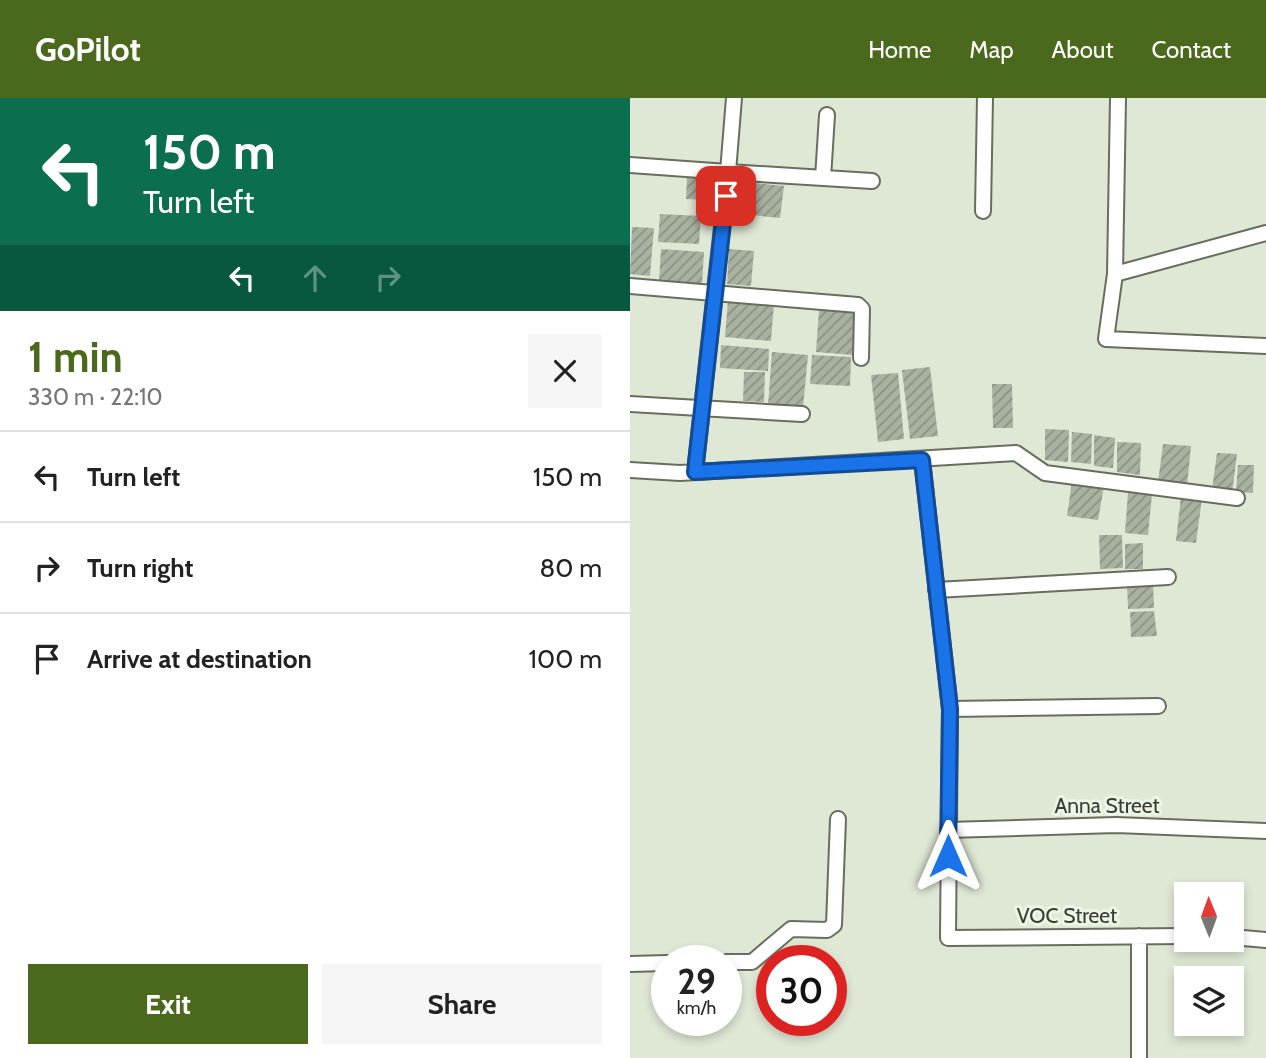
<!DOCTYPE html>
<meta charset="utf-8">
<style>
:root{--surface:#fff;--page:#f6f6f6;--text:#222;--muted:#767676;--line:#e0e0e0;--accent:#4b691d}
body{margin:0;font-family:Cabin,sans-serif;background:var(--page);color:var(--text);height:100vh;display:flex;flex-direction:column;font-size:26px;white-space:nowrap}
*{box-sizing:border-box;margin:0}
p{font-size:23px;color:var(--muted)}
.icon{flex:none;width:38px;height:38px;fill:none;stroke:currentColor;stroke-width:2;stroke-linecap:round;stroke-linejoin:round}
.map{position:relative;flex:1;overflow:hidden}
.drawer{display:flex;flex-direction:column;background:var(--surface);width:630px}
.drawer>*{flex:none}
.top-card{background:#0b6e4f;color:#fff;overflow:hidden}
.needle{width:46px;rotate:359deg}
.tools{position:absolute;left:544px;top:784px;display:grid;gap:14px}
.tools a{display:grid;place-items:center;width:70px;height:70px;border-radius:0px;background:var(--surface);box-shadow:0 4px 10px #0003;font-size:35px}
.speed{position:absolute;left:21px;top:847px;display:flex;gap:14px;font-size:35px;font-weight:700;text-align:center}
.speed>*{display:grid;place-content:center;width:91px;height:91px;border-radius:50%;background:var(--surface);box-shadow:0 4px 10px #0003;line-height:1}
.speed small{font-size:18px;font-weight:400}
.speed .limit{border:10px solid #d22;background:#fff;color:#111}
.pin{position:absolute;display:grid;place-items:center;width:60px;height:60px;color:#fff;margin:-30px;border-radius:14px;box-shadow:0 4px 10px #0006}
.me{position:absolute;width:77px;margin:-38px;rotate:0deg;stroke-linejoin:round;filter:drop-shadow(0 0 5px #0008)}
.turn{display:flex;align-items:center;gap:24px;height:147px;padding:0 28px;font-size:32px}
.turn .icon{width:91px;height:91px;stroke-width:2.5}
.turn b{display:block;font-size:49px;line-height:60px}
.lanes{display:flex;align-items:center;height:66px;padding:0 28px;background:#0003;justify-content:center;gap:35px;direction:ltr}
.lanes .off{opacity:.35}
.round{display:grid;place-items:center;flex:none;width:74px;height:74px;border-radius:0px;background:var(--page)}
.head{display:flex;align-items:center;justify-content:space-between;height:119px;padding:0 28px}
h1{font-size:42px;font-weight:700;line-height:52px;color:var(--accent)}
.action{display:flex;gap:14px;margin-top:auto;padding:14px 28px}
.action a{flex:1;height:80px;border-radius:0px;background:var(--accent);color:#fff;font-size:28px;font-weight:700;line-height:80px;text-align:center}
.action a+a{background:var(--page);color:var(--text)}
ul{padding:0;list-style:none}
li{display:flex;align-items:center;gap:21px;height:91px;padding:0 28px;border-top:2px solid var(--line)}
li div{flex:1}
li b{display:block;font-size:26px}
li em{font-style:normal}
header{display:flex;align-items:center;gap:42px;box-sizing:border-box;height:98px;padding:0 35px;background:var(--accent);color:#fff}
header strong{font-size:33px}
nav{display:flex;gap:38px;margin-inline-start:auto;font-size:24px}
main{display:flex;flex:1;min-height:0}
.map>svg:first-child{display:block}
</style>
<header>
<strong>GoPilot</strong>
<nav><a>Home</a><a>Map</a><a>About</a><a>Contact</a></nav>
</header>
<main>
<section class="drawer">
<div class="top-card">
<div class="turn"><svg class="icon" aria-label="left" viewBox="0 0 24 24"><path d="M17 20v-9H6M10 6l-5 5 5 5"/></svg><div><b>150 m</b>Turn left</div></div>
<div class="lanes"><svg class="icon" aria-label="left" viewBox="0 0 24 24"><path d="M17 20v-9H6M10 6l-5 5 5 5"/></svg><svg class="icon off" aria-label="ahead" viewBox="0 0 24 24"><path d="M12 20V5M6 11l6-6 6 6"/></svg><svg class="icon off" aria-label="right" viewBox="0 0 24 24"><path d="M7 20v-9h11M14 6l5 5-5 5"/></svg></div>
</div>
<div class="head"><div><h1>1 min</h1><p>330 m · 22:10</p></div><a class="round"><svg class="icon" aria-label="close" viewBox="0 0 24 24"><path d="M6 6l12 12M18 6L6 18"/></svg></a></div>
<ul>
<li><svg class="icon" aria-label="left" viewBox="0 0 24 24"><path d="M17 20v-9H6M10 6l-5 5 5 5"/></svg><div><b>Turn left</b></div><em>150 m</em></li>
<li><svg class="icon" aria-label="right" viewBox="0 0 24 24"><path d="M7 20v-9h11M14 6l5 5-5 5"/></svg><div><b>Turn right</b></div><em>80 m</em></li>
<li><svg class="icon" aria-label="arrive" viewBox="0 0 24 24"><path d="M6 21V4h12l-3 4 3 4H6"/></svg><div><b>Arrive at destination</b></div><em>100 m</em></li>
</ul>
<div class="action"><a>Exit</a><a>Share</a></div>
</section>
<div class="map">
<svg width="636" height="960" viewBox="0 0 636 960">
<defs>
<pattern id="building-hatch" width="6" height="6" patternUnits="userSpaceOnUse" patternTransform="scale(1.75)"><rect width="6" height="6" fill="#a9b1a0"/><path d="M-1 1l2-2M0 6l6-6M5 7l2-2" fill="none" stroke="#8b9183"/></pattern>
</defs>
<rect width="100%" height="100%" fill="#dfe8d5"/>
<!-- building -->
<path fill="url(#building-hatch)" d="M 57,77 L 81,78 L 81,102 L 56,101 Z
M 105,83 L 154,88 L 150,120 L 102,115 Z
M 30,116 L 71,118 L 69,146 L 28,144 Z
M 2,129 L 24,130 L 20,178 L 0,176 Z
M 31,151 L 74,154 L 72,186 L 29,183 Z
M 99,151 L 124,153 L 121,188 L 97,186 Z
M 98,202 L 144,205 L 141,243 L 95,239 Z
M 189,211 L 226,213 L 223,257 L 186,254 Z
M 91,247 L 139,251 L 138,273 L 90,270 Z
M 142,254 L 178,257 L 173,310 L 138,307 Z
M 182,257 L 221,259 L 220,288 L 180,286 Z
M 300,269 L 308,338 L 280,341 L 272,272 Z
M 114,274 L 135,274 L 134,304 L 113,303 Z
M 268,275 L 274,341 L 248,344 L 241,277 Z
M 362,286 L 382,286 L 383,330 L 363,330 Z
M 415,331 L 439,332 L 438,364 L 415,362 Z
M 442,334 L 462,336 L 461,366 L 441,364 Z
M 464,337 L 485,340 L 483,370 L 464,368 Z
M 487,344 L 511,345 L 510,377 L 487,374 Z
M 533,346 L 561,348 L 557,388 L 528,384 Z
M 587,355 L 607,356 L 602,395 L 582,392 Z
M 608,367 L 624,367 L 623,395 L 606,394 Z
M 442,383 L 474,388 L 468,422 L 437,418 Z
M 498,394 L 522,396 L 518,437 L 495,435 Z
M 551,398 L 572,400 L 566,445 L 546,443 Z
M 469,437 L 492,437 L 493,470 L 470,471 Z
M 513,445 L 513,471 L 495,471 L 495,446 Z
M 523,485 L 524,510 L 498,511 L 497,486 Z
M 524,513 L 527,538 L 501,539 L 500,514 Z"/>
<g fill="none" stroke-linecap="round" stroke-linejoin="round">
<defs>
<path id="minor" d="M 488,0 L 485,176 L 636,135
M 0,67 L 98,74 L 104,0
M 193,80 L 197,17
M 353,113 L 355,0
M 485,176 L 476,241 L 636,248
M 0,188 L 228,207 L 232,211 L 231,260
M 0,306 L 172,316
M 292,362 L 320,611 L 318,840 L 556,838
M 0,372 L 50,375 L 386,355 L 415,375 L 607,400
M 65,374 L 98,74 L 242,83
M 306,492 L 538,479
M 320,611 L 528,608
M 318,732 L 486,727 L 636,733
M 602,839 L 636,842
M 96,864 L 122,864 L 161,831 L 197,832 L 204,827 L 208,721
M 0,866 L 37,865
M 509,960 L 509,838"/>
</defs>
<!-- minor casing -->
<use href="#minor" stroke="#676e5e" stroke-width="18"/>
<!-- minor -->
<use href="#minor" stroke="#fff" stroke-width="14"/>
</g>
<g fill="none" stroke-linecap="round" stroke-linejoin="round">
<defs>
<path id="route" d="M 96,98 L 65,374 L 292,362 L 320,611 L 318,758"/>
</defs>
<!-- route casing -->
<use href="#route" stroke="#114b97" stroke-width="18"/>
<!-- route -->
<use href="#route" stroke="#1a73e8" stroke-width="12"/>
</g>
<g text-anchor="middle" stroke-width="6" stroke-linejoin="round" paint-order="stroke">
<!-- street labels -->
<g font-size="21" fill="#393c35" stroke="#ecf5e3">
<text x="477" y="715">Anna Street</text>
<text x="437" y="825">VOC Street</text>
</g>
</g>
</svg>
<div class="tools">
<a><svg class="needle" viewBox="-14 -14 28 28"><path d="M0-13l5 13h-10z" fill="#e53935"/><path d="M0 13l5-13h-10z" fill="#767676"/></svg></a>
<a><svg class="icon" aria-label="layers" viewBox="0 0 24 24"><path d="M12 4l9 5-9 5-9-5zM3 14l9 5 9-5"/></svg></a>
</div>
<div class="speed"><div>29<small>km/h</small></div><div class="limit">30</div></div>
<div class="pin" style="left:96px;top:98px;background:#d93025"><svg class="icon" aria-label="arrive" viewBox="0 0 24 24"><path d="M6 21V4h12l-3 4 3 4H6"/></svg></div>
<svg class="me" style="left:318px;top:758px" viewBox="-20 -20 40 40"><path d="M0-17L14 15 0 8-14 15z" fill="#1a73e8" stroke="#fff" stroke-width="4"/></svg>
</div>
</main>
